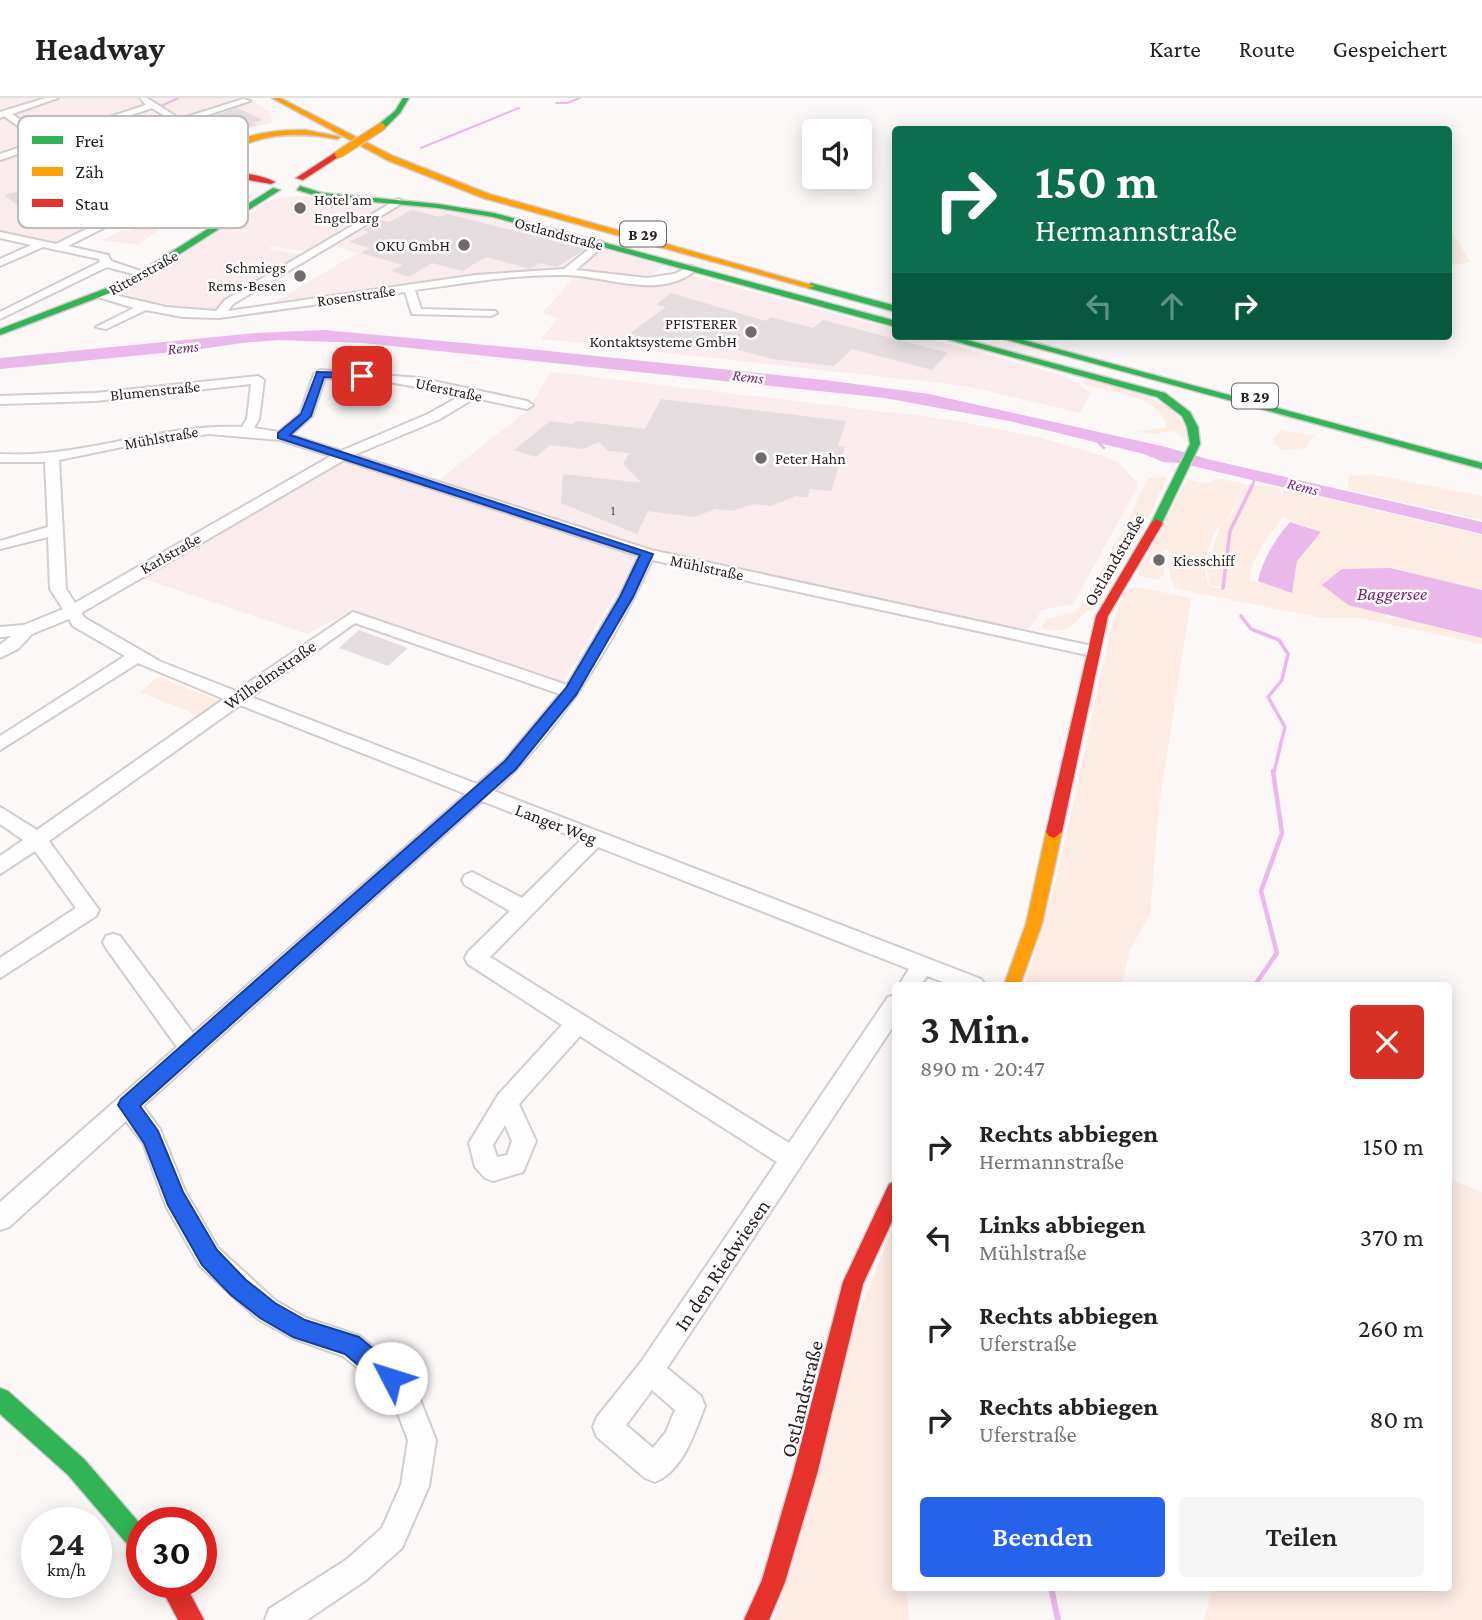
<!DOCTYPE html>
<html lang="de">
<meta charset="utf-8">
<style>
:root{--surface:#fff;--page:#f6f6f6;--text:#222;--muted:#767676;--line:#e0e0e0;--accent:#2563eb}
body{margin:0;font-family:"Crimson Pro",serif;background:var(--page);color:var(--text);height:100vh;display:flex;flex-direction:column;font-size:26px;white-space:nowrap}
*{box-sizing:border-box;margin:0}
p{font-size:23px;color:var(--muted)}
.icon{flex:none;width:38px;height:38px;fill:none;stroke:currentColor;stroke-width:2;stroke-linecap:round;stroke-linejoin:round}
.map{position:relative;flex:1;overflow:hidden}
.panel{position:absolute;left:892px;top:884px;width:560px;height:609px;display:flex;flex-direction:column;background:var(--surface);border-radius:7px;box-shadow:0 4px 18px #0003}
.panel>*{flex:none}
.hud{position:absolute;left:892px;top:28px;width:560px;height:214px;border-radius:7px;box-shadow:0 4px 18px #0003;background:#0b6e4f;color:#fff;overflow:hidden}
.buttons{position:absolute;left:802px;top:21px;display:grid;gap:14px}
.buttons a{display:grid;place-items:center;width:70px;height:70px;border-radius:7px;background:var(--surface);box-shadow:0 4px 18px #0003;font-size:35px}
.speed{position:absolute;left:21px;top:1409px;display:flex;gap:14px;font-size:35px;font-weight:700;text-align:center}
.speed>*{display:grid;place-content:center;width:91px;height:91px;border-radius:50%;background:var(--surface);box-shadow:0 4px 18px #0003;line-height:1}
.speed small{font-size:18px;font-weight:400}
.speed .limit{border:10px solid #d22;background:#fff;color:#111}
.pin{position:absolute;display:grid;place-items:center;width:60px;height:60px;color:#fff;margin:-30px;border-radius:14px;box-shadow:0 4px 10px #0006}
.me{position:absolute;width:77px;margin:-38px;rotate:310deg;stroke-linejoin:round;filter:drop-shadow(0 0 5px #0008)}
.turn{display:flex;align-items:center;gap:24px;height:147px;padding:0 28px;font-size:32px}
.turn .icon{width:91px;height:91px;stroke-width:2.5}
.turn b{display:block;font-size:49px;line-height:60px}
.lanes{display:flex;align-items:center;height:66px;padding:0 28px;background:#0003;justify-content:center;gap:35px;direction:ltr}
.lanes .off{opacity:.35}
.round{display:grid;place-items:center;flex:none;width:74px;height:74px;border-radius:7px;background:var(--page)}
.summary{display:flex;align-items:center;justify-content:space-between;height:119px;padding:0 28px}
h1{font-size:42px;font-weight:600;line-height:52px}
.button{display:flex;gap:14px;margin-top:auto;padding:14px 28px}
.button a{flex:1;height:80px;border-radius:7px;background:var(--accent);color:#fff;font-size:28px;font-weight:600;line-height:80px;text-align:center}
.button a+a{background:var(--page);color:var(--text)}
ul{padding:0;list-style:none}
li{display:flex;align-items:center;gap:21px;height:91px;padding:0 28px}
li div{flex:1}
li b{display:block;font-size:26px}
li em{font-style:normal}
header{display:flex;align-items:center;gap:42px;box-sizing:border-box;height:98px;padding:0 35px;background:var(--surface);border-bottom:2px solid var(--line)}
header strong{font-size:33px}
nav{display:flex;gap:38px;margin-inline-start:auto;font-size:24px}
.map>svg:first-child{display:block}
</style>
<header>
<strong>Headway</strong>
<nav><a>Karte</a><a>Route</a><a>Gespeichert</a></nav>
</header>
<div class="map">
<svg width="1482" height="1522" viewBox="0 0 1482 1522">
<rect width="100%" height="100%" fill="#fcf8f8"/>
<!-- built -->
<path fill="#faebec" d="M 0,0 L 251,0 L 271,16 L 273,24 L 201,45 L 203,58 L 200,71 L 115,93 L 133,110 L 56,148 L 0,135 Z
M 297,98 L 381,107 L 378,112 L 309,154 L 271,148 L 269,151 L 306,157 L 214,212 L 181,211 L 120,199 L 119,194 L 145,183 L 216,134 L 273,101 Z
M 398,107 L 480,118 L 664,168 L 643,181 L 564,172 L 520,174 L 455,180 L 268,208 L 357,155 L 336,148 Z
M 148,124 L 159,132 L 137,147 L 103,142 L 122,132 L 131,133 Z
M 690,177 L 896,232 L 896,238 L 918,238 L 1065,278 L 1091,295 L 1080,315 L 966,288 L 541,241 L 558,220 L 542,215 L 576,178 L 655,187 L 677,184 Z
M 551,274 L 946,321 L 1038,339 L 1107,359 L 1121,367 L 1137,385 L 1137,390 L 1073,506 L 1042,512 L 1028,532 L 642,451 L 560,590 L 343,517 L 307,536 L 139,479 L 349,355 L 436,384 L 527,313 Z"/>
<!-- green -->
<path fill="#fdece4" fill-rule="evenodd" d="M 1449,119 L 1454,137 L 1470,164 L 1449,168 Z
M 1088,282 C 1116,290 1190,301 1185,341 L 1174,333 L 1152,336 L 1128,331 L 1141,333 L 1167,329 C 1158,294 1108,296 1081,285 Z
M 1282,333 L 1314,337 L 1306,350 L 1283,352 L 1273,345 L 1274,339 Z
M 1371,376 L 1482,398 L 1482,422 L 1347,391 L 1349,378 Z
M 1167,379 L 1142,432 L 1104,489 L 1093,512 L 1087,513 C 1069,529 1069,537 1041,530 L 1046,521 L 1075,514 L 1083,505 L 1124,430 L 1148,380 Z
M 1216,380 L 1246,386 C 1239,395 1237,405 1231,415 C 1228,420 1223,423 1220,427 C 1209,440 1199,474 1210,489 L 1237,493 L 1209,486 L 1207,471 L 1220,428 L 1234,414 L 1240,396 L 1247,386 L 1280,390 L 1283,402 L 1282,390 L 1482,437 L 1482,492 L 1390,470 L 1386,519 L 1409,521 L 1482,540 L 1482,546 L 1360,520 L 1321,520 L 1177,491 L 1170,482 L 1169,453 L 1164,452 L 1164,475 L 1159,482 L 1139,478 L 1138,475 L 1187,381 L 1207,386 ZM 1284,420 L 1320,434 L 1297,463 L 1291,494 L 1258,483 L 1251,485 L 1249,482 C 1254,455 1266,440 1284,420 Z
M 1138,489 L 1191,500 L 1159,709 L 1150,816 L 1130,851 L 1122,887 L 1025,887 L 1058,774 L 1113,523 L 1126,491 Z
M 158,579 L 220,603 L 202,619 L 140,594 Z
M 1449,1081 L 1482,1094 L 1482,1522 L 1204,1522 L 1213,1489 L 1449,1489 Z
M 896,1121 L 896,1489 L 907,1489 L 909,1522 L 774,1522 L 852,1233 Z"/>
<!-- water -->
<path fill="#ebb8eb" d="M 324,232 L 529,251 L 825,282 L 929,296 L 1166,349 L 1207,361 L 1482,424 L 1482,436 L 1180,365 L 1163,364 L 1144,356 L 1009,323 L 885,300 L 363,245 L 278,242 L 242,245 L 194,252 L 0,271 L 0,260 L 257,235 Z
M 1290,424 L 1321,434 L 1297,463 L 1292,495 L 1258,483 C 1264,459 1274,443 1290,424 Z
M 1390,470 L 1482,492 L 1482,540 L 1348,507 L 1322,487 L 1342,471 Z"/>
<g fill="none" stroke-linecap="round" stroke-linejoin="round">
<!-- stream-far4 -->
<path stroke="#ebb8eb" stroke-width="2" d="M 556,5 L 567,5 L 580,0
M 163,7 L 178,0
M 421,50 L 519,10"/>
<!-- stream-far3 -->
<path stroke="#ebb8eb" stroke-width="2.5" d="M 1095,341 L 1104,350
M 1251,390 L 1256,379"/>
<!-- stream-far2 -->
<path stroke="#ebb8eb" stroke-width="3.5" d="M 1223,490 L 1230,433 L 1252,388
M 1241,518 L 1251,531 L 1279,542 L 1288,556 L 1282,582 L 1268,599 L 1285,629 L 1274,674"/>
<!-- stream-far1 -->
<path stroke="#ebb8eb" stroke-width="4.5" d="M 1255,887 L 1277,855 L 1261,793 L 1282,735 L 1273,673"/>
<!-- stream -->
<path stroke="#ebb8eb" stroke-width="6" d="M 1051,1489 L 1058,1522"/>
</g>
<!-- building -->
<path fill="#e6dde0" d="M 237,10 L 263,22 L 252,25 L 257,27 L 221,37 L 196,24 Z
M 54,84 L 87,108 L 50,118 L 31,103 L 17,107 L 4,97 Z
M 412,112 L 440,119 L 448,116 L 585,151 L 557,169 L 540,165 L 530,171 L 486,159 L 462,173 L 432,165 L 409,179 L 391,173 L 403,167 L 361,155 L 370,150 L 349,144 L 369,134 L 363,132 L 382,122 L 389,124 Z
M 671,195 L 766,223 L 771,219 L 813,230 L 823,222 L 948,255 L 932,272 L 852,251 L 834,268 L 772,261 L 727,249 L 722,253 L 690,244 L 682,251 L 658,248 L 662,245 L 629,236 L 666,209 L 656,207 Z
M 661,301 L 846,323 L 838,348 L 845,349 L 831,393 L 810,391 L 807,400 L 796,398 L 771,408 L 753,406 L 732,413 L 716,411 L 694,419 L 648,413 L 637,436 L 561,405 L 563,376 L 642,385 L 623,366 L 629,355 L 608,353 L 599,344 L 583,351 L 550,347 L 536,359 L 514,352 L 550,323 L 572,326 L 577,323 L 645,331 Z
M 359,532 L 408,550 L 388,568 L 339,550 Z"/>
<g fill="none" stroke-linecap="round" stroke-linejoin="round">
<defs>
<path id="street" d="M 46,0 L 58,0 L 12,16 L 46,40 L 146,7 L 140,0 L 147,0 L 180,21 L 243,1 L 250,3 L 186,24 L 216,43 L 216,47 L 213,48 L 152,10 L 52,44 L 159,121 L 150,123 L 137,113 L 68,148 L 108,157 L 111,163 L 149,176 L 144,179 L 107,169 L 0,221 L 0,214 L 100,164 L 99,161 L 43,149 L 0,168 L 0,161 L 31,147 L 0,140 L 0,134 L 56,146 L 131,109 L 44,47 L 0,62 L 0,56 L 39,43 L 4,18 L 0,20 L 0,14 Z
M 398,101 L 401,102 L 401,106 L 233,206 L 228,213 L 476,177 L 564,171 L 599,143 L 603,144 L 603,148 L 576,172 L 647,180 L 674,176 L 692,168 L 697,171 C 661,203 608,178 566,177 C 516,176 465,185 415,192 L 421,211 L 495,213 L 497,215 L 491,218 L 412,216 L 405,194 L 219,220 L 183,219 L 146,212 L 106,231 L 96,229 L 134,210 L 98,199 L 96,197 L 102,194 L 166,209 L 216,213 L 225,202 Z
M 320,272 L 419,280 L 527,303 L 533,307 L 527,311 L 475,300 L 438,322 L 354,357 L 651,452 L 1092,548 L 1100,553 L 1092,558 L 652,462 C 613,546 563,630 494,693 L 981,881 L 985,887 L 951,887 L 927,878 L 921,887 L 899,887 L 909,871 L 598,749 L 490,859 L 789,1045 L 888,899 L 896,897 L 896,924 L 667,1270 L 701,1298 L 705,1308 C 694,1335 684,1372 655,1384 L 645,1380 L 597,1339 L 593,1329 L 597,1319 L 641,1264 L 777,1064 L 580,938 L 519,1006 L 536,1043 L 523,1074 L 493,1083 L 485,1080 L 475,1069 L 469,1045 L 498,997 L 562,927 L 468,866 L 465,860 L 468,854 L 510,813 L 465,787 L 462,782 L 465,777 L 472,774 L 522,800 L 581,742 L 482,703 L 143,1008 L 160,1031 L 185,1093 L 218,1150 L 276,1203 L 306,1220 L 360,1238 L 400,1271 L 415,1289 L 436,1342 L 429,1388 L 402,1450 L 366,1482 L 307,1522 L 265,1522 L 269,1511 L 346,1462 L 382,1430 L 401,1387 L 408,1342 L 395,1308 L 382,1289 L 343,1258 L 292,1240 L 258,1221 L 200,1168 L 166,1108 L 143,1045 L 126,1023 L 9,1129 L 0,1132 L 0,1104 L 177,949 L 106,850 L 103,844 L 106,838 L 113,836 L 120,838 L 193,935 L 466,696 L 240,607 L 49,743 L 99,812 L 96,818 L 0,880 L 0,860 L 76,810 L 35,753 L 0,776 L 0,758 L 23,742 L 0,726 L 0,709 L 37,732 L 224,601 L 138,565 L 0,652 L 0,638 L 125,558 L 73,528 L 69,521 L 32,536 L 18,551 L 0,560 L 0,547 L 11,538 L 0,539 L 0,529 L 24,527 L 63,511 L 50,491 L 48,439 L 0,451 L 0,443 L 48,429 L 45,364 L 0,364 L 0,356 C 82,361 159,325 242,329 L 247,321 L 251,286 L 95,303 L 0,306 L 0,298 L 95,295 L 258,278 L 264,282 L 259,321 L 254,330 L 279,334 L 300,316 L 314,276 ZM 325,280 L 383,283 L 462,297 L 428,316 L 341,353 L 291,337 L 312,318 ZM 210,336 L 280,342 L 331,358 L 75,505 L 66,491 L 59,362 L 156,342 ZM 344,362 L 639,458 L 619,499 L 567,587 L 353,514 L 236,593 L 161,564 L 85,520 L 81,515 ZM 355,525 L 560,596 L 505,662 L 477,686 L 251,599 ZM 505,1027 L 512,1043 L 507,1057 L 497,1059 L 493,1047 ZM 652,1292 L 675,1312 L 666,1334 L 653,1350 L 626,1327 Z"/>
<path id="fast" d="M 403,0 L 409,0 L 400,15 L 384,31 L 378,31 L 378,27 L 395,13 Z
M 300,88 L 322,95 L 438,106 L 494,115 L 896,223 L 896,229 L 493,119 L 438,110 L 321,99 L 297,92 Z
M 273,90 L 280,92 L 131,187 L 0,237 L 0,231 L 125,183 Z
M 811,185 L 896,208 L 896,214 L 808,190 L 807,188 Z
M 936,238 L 952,238 L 1165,295 L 1190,314 L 1198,329 L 1200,346 L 1161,427 L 1153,427 L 1151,425 L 1190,346 L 1187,329 L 1182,318 L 1157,299 Z
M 993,238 L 1009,238 L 1482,365 L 1482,371 Z
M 0,1290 L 8,1293 L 84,1361 L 142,1428 L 142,1458 L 134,1454 L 68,1377 L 0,1316 Z"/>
<path id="slow" d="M 272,0 L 280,0 L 393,58 L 489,96 L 815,188 L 808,190 L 483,100 L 387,62 Z
M 305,32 L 341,39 L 337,41 C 294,33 255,35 218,61 L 211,59 C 237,36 272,32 305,32 Z
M 1054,728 L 1062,734 L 1042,826 L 1020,887 L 1004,887 L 1026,826 L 1046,734 Z"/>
<path id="jam" d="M 210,43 L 217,45 C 228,86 246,69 275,84 L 271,86 C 244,81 210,79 210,43 Z
M 336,54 L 343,56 L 303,82 L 296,80 Z
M 1157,421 L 1163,425 L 1108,518 L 1062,734 L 1054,740 L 1049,738 L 1046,734 L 1096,518 L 1151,425 Z
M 896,1083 L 896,1115 L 863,1186 L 817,1376 L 785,1484 L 769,1522 L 744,1522 L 762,1482 L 793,1376 L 843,1184 L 889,1086 Z
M 158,1484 L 184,1484 L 204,1522 L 178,1522 Z"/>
</defs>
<!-- street casing -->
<use href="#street" stroke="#d4cdce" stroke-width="4"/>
<!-- fast casing -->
<use href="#fast" stroke="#d4cdce" stroke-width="3"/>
<!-- slow casing -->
<use href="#slow" stroke="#d4cdce" stroke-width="3"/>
<!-- jam casing -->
<use href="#jam" stroke="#d4cdce" stroke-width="3"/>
<!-- street -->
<use href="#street" fill="#fffefe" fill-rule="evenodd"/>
<!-- fast -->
<use href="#fast" fill="#30b455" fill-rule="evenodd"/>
<!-- slow -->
<use href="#slow" fill="#ff9f0a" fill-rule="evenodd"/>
<!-- jam -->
<use href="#jam" fill="#e5322d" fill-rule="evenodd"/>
<defs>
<path id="slow-bridge" d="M 339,56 L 381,29"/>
</defs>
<!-- slow-bridge casing -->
<use href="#slow-bridge" stroke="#d4cdce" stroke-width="10" stroke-linecap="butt"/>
<!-- slow-bridge -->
<use href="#slow-bridge" stroke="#ff9f0a" stroke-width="8"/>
</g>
<!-- route -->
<path fill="#2563eb" stroke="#184099" stroke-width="2" d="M 317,274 L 362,275 L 367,278 L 362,281 L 324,279 L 311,318 L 290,337 L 653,456 L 633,499 L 576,597 L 516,671 L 140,1008 L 158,1033 L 183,1094 L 217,1152 L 246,1182 L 275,1205 L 305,1222 L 359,1239 L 399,1272 L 402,1280 L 399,1288 L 391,1291 L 383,1288 L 345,1256 L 293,1239 L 260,1220 L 231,1197 L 202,1167 L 168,1107 L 144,1045 L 118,1007 L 121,1001 L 505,663 L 566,590 L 620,499 L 640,457 L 278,340 L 278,335 L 301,316 Z"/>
<!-- markers -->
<g fill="#72696a" stroke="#fff" stroke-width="2.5">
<circle cx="300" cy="110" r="7"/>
<circle cx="464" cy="147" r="7"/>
<circle cx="300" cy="178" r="7"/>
<circle cx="751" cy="234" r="7"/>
<circle cx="761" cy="360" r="7"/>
<circle cx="1159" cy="462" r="7"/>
</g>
<g text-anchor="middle" stroke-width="5" stroke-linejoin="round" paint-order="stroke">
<!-- number labels -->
<g font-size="14" fill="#5a4f52">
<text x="613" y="417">1</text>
</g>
<!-- far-poi labels -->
<g font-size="16" fill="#271c1e" stroke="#fff" text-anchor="start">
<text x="314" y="107">Hotel am<tspan x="314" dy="18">Engelbarg</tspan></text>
<text x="450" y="153" text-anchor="end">OKU GmbH</text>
<text x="286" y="175" text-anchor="end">Schmiegs<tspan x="286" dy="18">Rems-Besen</tspan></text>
<text x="737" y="231" text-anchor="end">PFISTERER<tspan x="737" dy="18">Kontaktsysteme GmbH</tspan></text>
<text x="775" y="366">Peter Hahn</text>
<text x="1173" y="468">Kiesschiff</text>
</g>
<!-- far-street labels -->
<g font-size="16" fill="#271c1e" stroke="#fff">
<text transform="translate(559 135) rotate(15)" y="6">Ostlandstraße</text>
<text transform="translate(143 174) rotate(-29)" y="6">Ritterstraße</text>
<text transform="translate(356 197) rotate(-8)" y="6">Rosenstraße</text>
<text transform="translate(449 291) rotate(12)" y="6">Uferstraße</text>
<text transform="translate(155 292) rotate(-6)" y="6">Blumenstraße</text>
<text transform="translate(161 339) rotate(-10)" y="6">Mühlstraße</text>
<text transform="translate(170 455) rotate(-30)" y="6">Karlstraße</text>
<text transform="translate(707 469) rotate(12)" y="6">Mühlstraße</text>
</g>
<!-- shield labels -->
<g fill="#fff" stroke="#686062" stroke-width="2">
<rect x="620" y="123.5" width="46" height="25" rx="5"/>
<rect x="1232" y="285.5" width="46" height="25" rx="5"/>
</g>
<g font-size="16" font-weight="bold" fill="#271c1e">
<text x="643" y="142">B 29</text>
<text x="1255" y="304">B 29</text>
</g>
<!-- far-water labels -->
<g font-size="16" font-style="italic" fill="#721f76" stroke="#fff">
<text transform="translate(183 249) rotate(-6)" y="6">Rems</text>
<text transform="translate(748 278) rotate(7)" y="6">Rems</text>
<text transform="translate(1303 388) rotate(14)" y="6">Rems</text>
</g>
<!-- street labels -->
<g font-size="18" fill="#271c1e" stroke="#fff">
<text transform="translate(1114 462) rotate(-60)" y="6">Ostlandstraße</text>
<text transform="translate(270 577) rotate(-35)" y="6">Wilhelmstraße</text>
<text transform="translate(556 726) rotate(21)" y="6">Langer Weg</text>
</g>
<!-- water labels -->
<g font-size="19" font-style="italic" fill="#721f76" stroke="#fff">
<text x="1392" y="502">Baggersee</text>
</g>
<!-- near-street labels -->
<g font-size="21" fill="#271c1e" stroke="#fff">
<text transform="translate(722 1167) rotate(-56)" y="7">In den Riedwiesen</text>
<text transform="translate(802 1301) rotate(-76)" y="7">Ostlandstraße</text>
</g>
</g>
<!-- legend -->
<rect x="18" y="18" width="230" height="112" rx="10" fill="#fff" stroke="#bebbbc" stroke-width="2"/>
<rect x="32" y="38" width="31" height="8" fill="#30b455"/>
<rect x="32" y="69" width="31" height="9" fill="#ff9f0a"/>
<rect x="32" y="101" width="31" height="8" fill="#e5322d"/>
<g font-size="19" fill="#271c1e">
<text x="75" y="49">Frei</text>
<text x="75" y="80">Zäh</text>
<text x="75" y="112">Stau</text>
</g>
</svg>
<div class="buttons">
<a><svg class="icon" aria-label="sound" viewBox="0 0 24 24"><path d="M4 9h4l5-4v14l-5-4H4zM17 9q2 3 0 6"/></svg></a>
</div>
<div class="speed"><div>24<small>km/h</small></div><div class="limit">30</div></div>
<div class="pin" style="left:362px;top:278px;background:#d93025"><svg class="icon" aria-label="arrive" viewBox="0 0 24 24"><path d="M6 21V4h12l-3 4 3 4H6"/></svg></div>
<svg class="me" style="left:391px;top:1280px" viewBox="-20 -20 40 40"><circle r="19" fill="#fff"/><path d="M0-13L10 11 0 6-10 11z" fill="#2563eb"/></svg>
<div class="hud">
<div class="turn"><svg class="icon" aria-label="right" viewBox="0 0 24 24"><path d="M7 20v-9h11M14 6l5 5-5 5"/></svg><div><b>150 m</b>Hermannstraße</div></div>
<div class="lanes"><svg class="icon off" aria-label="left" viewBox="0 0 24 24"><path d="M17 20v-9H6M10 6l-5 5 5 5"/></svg><svg class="icon off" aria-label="ahead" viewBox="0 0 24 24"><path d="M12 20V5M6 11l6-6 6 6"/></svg><svg class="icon" aria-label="right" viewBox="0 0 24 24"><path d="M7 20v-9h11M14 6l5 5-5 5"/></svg></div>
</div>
<section class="panel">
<div class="summary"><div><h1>3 Min.</h1><p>890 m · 20:47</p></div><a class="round" style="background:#d93025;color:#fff"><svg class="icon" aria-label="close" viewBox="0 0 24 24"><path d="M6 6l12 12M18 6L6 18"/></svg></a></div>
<ul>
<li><svg class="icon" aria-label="right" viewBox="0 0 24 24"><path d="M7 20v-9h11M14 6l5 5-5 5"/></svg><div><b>Rechts abbiegen</b><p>Hermannstraße</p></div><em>150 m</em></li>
<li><svg class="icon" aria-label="left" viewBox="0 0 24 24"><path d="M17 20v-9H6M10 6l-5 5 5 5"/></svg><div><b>Links abbiegen</b><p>Mühlstraße</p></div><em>370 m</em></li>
<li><svg class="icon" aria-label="right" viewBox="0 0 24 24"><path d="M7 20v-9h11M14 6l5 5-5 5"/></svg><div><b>Rechts abbiegen</b><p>Uferstraße</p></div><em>260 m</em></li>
<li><svg class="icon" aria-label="right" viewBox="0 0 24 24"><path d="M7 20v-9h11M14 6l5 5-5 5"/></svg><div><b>Rechts abbiegen</b><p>Uferstraße</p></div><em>80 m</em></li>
</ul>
<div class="button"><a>Beenden</a><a>Teilen</a></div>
</section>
</div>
